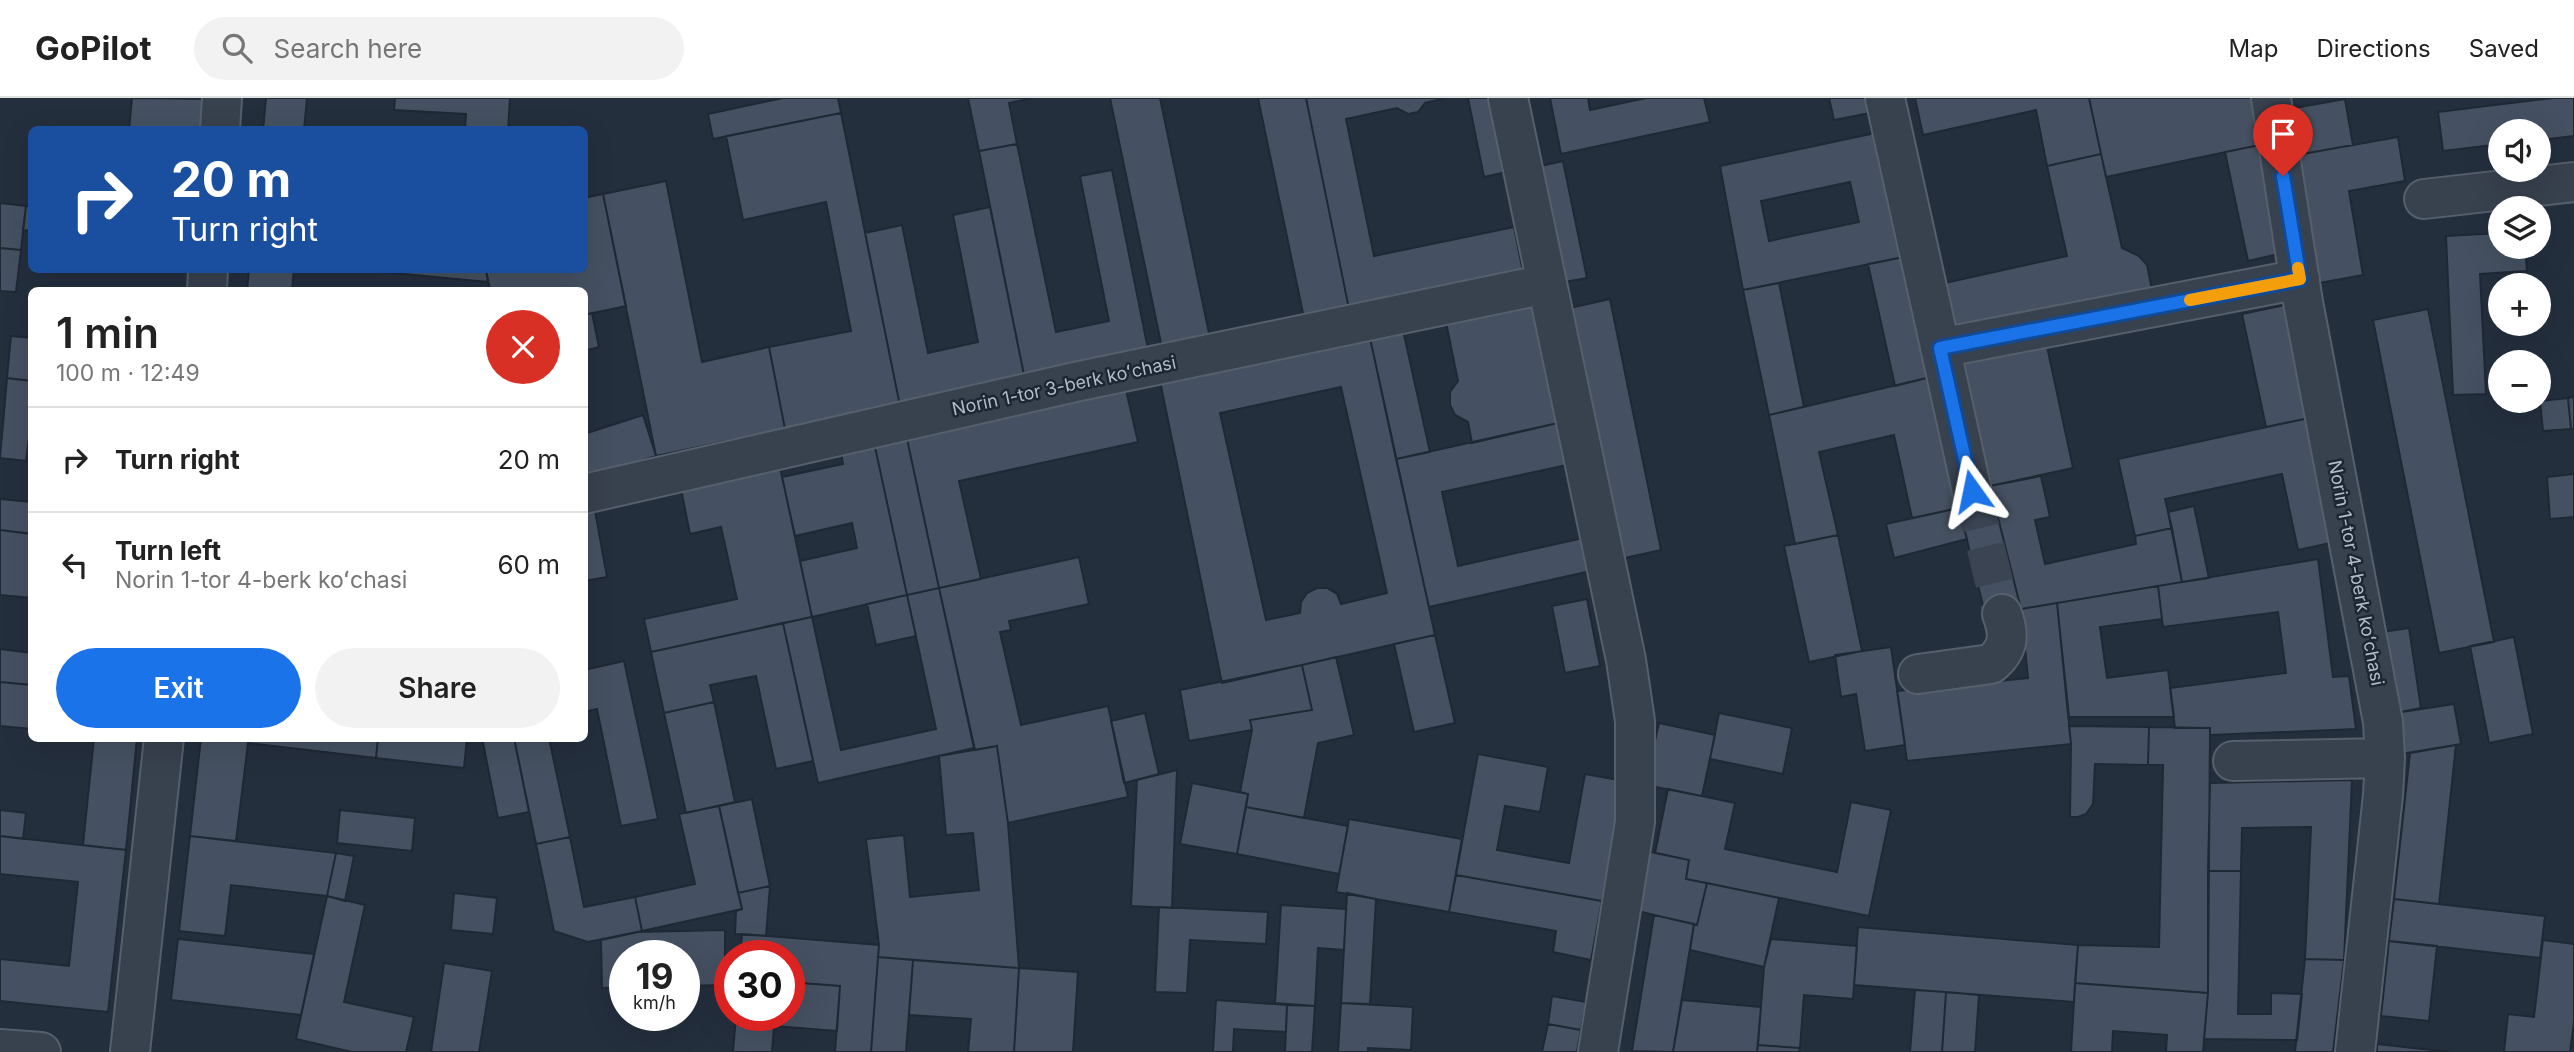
<!DOCTYPE html>
<meta charset="utf-8">
<style>
:root{--surface:#fff;--page:#f2f2f2;--text:#222;--muted:#767676;--line:#e0e0e0;--accent:#1a73e8}
body{margin:0;font-family:Inter,sans-serif;background:var(--page);color:var(--text);height:100vh;display:flex;flex-direction:column;font-size:26px;white-space:nowrap}
*{box-sizing:border-box;margin:0}
p{font-size:23px;color:var(--muted)}
.icon{flex:none;width:38px;height:38px;fill:none;stroke:currentColor;stroke-width:2;stroke-linecap:round;stroke-linejoin:round}
.map{position:relative;flex:1;overflow:hidden}
.drawer{position:absolute;left:28px;top:189px;width:560px;height:455px;display:flex;flex-direction:column;background:var(--surface);border-radius:10px;box-shadow:0 7px 28px #0002}
.drawer>*{flex:none}
.hud{position:absolute;left:28px;top:28px;width:560px;height:147px;border-radius:10px;box-shadow:0 7px 28px #0002;background:#1a4fa0;color:#fff;overflow:hidden}
.tools{position:absolute;left:2488px;top:21px;display:grid;gap:14px}
.tools a{display:grid;place-items:center;width:63px;height:63px;border-radius:50%;background:var(--surface);box-shadow:0 7px 28px #0002;font-size:35px}
.speed{position:absolute;left:609px;top:842px;display:flex;gap:14px;font-size:35px;font-weight:700;text-align:center}
.speed>*{display:grid;place-content:center;width:91px;height:91px;border-radius:50%;background:var(--surface);box-shadow:0 7px 28px #0002;line-height:1}
.speed small{font-size:18px;font-weight:400}
.speed .limit{border:10px solid #d22;background:#fff;color:#111}
.pin{position:absolute;display:grid;place-items:center;width:60px;height:60px;color:#fff;margin:-72px -30px;border-radius:50% 50% 50% 0;rotate:-45deg;box-shadow:0 0 7px #0007}
.pin .icon{rotate:45deg}
.me{position:absolute;width:77px;margin:-38px;rotate:348deg;stroke-linejoin:round;filter:drop-shadow(0 0 5px #0008)}
.turn{display:flex;align-items:center;gap:24px;height:147px;padding:0 28px;font-size:32px}
.turn .icon{width:91px;height:91px;stroke-width:2.5}
.turn b{display:block;font-size:49px;line-height:60px}
.round{display:grid;place-items:center;flex:none;width:74px;height:74px;border-radius:37px;background:var(--page)}
.overview{display:flex;align-items:center;justify-content:space-between;height:119px;padding:0 28px}
h1{font-size:42px;font-weight:600;line-height:52px}
.button{display:flex;gap:14px;margin-top:auto;padding:14px 28px}
.button a{flex:1;height:80px;border-radius:42px;background:var(--accent);color:#fff;font-size:28px;font-weight:600;line-height:80px;text-align:center}
.button a+a{background:var(--page);color:var(--text)}
ul{padding:0;list-style:none}
li{display:flex;align-items:center;gap:21px;height:105px;padding:0 28px;border-top:2px solid var(--line)}
li div{flex:1}
li b{display:block;font-size:26px}
li em{font-style:normal}
header{display:flex;align-items:center;gap:42px;box-sizing:border-box;height:98px;padding:0 35px;background:var(--surface);border-bottom:2px solid var(--line)}
header strong{font-size:33px}
nav{display:flex;gap:38px;margin-inline-start:auto;font-size:24px}
.search{width:490px;height:63px;background:var(--page);display:flex;align-items:center;gap:18px;box-sizing:border-box;padding:0 24px;border-radius:38px;color:var(--muted);font-size:26px}
.map>svg:first-child{display:block}
</style>
<header>
<strong>GoPilot</strong>
<div class="search"><svg class="icon" aria-label="search" viewBox="0 0 24 24"><circle cx="10" cy="10" r="6"/><path d="M15 15l6 6"/></svg>Search here</div>
<nav><a>Map</a><a>Directions</a><a>Saved</a></nav>
</header>
<div class="map">
<svg width="2574" height="954" viewBox="0 0 2574 954">
<rect width="100%" height="100%" fill="#242f3e"/>
<!-- building -->
<path fill="#455162" stroke="#1f2835" stroke-width="2" fill-rule="evenodd" d="M 132,0 L 205,1 L 202,32 L 129,32 Z
M 266,0 L 307,0 L 304,32 L 263,32 Z
M 395,0 L 510,0 L 508,32 L 465,32 L 466,16 L 394,12 Z
M 783,0 L 838,0 L 841,15 L 713,41 L 708,16 Z
M 968,0 L 1033,0 L 1009,5 L 1017,46 L 979,53 Z
M 1110,0 L 1160,0 L 1210,240 L 1162,250 Z
M 1258,0 L 1306,0 L 1349,211 L 1304,220 Z
M 1306,0 L 1446,0 L 1425,5 L 1418,14 L 1408,16 L 1397,10 L 1346,21 L 1374,158 L 1514,129 L 1523,174 L 1349,211 Z
M 1468,0 L 1496,0 L 1511,73 L 1484,79 Z
M 1550,0 L 1588,0 L 1590,12 L 1646,0 L 1704,0 L 1710,24 L 1561,56 Z
M 1829,0 L 1867,0 L 1870,15 L 1834,22 Z
M 1915,0 L 2089,0 L 2101,56 L 2047,68 L 2036,12 L 1923,37 Z
M 2089,0 L 2260,0 L 2269,45 L 2106,79 Z
M 2553,0 L 2574,0 L 2574,38 L 2539,42 L 2539,33 L 2501,33 L 2501,46 L 2443,53 L 2438,14 Z
M 2345,1 L 2353,47 L 2291,58 L 2283,12 Z
M 841,15 L 900,308 L 785,331 L 769,249 L 851,233 L 826,104 L 743,122 L 726,38 Z
M 1880,34 L 1904,159 L 1743,192 L 1720,68 ZM 1850,84 L 1859,124 L 1769,143 L 1761,103 Z
M 2398,39 L 2405,83 L 2349,93 L 2363,177 L 2314,186 L 2291,58 Z
M 1017,46 L 1056,234 L 1109,223 L 1080,78 L 1112,72 L 1149,256 L 1025,282 L 979,53 Z
M 2260,47 L 2283,155 L 2248,163 L 2225,54 Z
M 2101,56 L 2122,150 L 2139,158 L 2147,167 L 2152,192 L 1956,235 L 1945,185 L 2067,158 L 2047,68 Z
M 1563,63 L 1587,180 L 1559,185 L 1536,69 Z
M 666,83 L 702,264 L 769,249 L 785,331 L 656,358 L 603,96 Z
M 603,96 L 626,208 L 584,217 L 584,192 L 490,192 L 486,172 L 584,172 L 584,100 Z
M 0,105 L 26,108 L 21,152 L 0,150 Z
M 26,108 L 32,108 L 32,133 L 23,132 Z
M 990,109 L 1025,282 L 900,308 L 865,135 L 902,127 L 928,255 L 978,244 L 953,117 Z
M 2501,135 L 2501,149 L 2525,149 L 2527,173 L 2480,176 L 2486,296 L 2453,297 L 2446,138 Z
M 0,150 L 21,152 L 16,194 L 0,193 Z
M 1904,159 L 1931,279 L 1895,288 L 1868,166 Z
M 249,172 L 294,172 L 292,192 L 247,192 Z
M 361,172 L 486,172 L 488,184 Z
M 1779,185 L 1804,309 L 1769,317 L 1743,192 Z
M 1610,201 L 1661,452 L 1616,462 L 1565,211 Z
M 1532,204 L 1558,325 L 1472,345 L 1468,324 L 1455,317 L 1450,307 L 1450,294 L 1458,283 L 1446,224 Z
M 2285,207 L 2309,320 L 2266,329 L 2242,216 Z
M 2428,211 L 2494,544 L 2439,555 L 2373,222 Z
M 592,215 L 599,249 L 584,253 L 584,217 Z
M 1403,232 L 1430,354 L 1396,361 L 1370,240 Z
M 11,238 L 32,240 L 32,283 L 7,280 Z
M 2045,239 L 2073,370 L 1990,388 L 1962,257 Z
M 1370,240 L 1435,537 L 1222,585 L 1160,283 ZM 1341,289 L 1387,495 L 1341,506 L 1337,496 L 1327,490 L 1317,490 L 1307,495 L 1301,504 L 1300,515 L 1266,522 L 1220,315 Z
M 1931,279 L 1959,410 L 1912,420 L 1894,337 L 1819,354 L 1838,437 L 1795,446 L 1769,317 Z
M 7,280 L 32,283 L 32,332 L 30,332 L 26,363 L 0,360 Z
M 1126,292 L 1138,344 L 959,383 L 981,481 L 939,490 L 907,341 Z
M 2574,299 L 2574,331 L 2571,331 L 2568,300 Z
M 2568,300 L 2571,331 L 2543,333 L 2540,303 Z
M 643,317 L 656,358 L 584,381 L 584,336 Z
M 2309,320 L 2335,444 L 2298,452 L 2282,376 L 2165,401 L 2172,430 L 2135,438 L 2118,361 Z
M 1558,325 L 1567,367 L 1442,394 L 1458,468 L 1583,440 L 1591,473 L 1429,509 L 1396,361 Z
M 907,341 L 939,490 L 907,497 L 875,349 Z
M 875,349 L 907,497 L 812,519 L 800,463 L 857,450 L 852,425 L 795,438 L 782,379 L 843,366 L 841,355 Z
M 780,369 L 812,519 L 651,554 L 644,521 L 737,501 L 721,429 L 690,436 L 681,391 Z
M 2574,376 L 2574,419 L 2550,421 L 2547,379 Z
M 2041,378 L 2050,419 L 2035,422 L 2045,466 L 2136,446 L 2135,438 L 2172,430 L 2182,484 L 2021,511 L 1990,388 Z
M 1990,388 L 2021,511 L 1986,520 L 1956,397 Z
M 0,401 L 32,404 L 32,436 L 0,432 Z
M 594,407 L 607,479 L 584,483 L 584,409 Z
M 2194,408 L 2209,480 L 2182,484 L 2168,414 Z
M 1959,410 L 1967,441 L 1894,460 L 1886,426 Z
M 0,432 L 32,436 L 32,500 L 0,497 Z
M 1838,437 L 1862,553 L 1809,564 L 1784,448 Z
M 1079,459 L 1089,506 L 1009,523 L 1011,532 L 1000,534 L 1021,627 L 1108,608 L 1128,699 L 1008,725 L 997,648 L 975,652 L 939,490 Z
M 2318,461 L 2333,579 L 2349,578 L 2356,631 L 2210,637 L 2210,630 L 2175,630 L 2170,590 L 2286,575 L 2278,514 L 2163,529 L 2158,488 Z
M 2158,488 L 2162,521 L 2100,529 L 2107,580 L 2168,572 L 2174,619 L 2069,619 L 2057,505 Z
M 939,490 L 974,650 L 818,685 L 783,525 L 812,519 L 841,652 L 936,631 L 907,497 Z
M 907,497 L 916,538 L 876,547 L 867,506 Z
M 1587,501 L 1600,568 L 1565,575 L 1552,508 Z
M 2057,505 L 2071,646 L 1907,663 L 1897,593 L 2028,580 L 2021,511 Z
M 783,525 L 813,663 L 776,671 L 756,578 L 710,587 L 714,604 L 664,615 L 651,554 Z
M 2409,530 L 2421,610 L 2395,615 L 2382,534 Z
M 1435,537 L 1455,625 L 1414,634 L 1394,546 Z
M 2514,539 L 2533,636 L 2489,645 L 2470,548 Z
M 1891,549 L 1905,647 L 1865,653 L 1856,596 L 1841,599 L 1835,557 Z
M 0,551 L 32,555 L 32,587 L 0,584 Z
M 1336,559 L 1354,637 L 1318,645 L 1304,720 L 1246,709 L 1248,696 L 1240,694 L 1252,632 L 1250,622 L 1312,612 L 1302,567 Z
M 624,563 L 658,721 L 621,728 L 597,611 L 584,614 L 584,572 Z
M 1302,567 L 1312,612 L 1250,622 L 1252,632 L 1189,643 L 1180,592 Z
M 0,584 L 32,587 L 32,631 L 0,628 Z
M 714,604 L 735,704 L 686,715 L 664,615 Z
M 2454,606 L 2461,646 L 2401,656 L 2395,615 Z
M 1145,615 L 1159,676 L 1124,685 L 1111,623 Z
M 1719,615 L 1792,630 L 1783,676 L 1710,661 Z
M 1659,625 L 1715,637 L 1702,698 L 1645,687 Z
M 2069,628 L 2149,629 L 2148,667 L 2095,666 L 2093,706 L 2086,716 L 2078,719 L 2070,719 L 2071,646 Z
M 2149,629 L 2210,630 L 2208,895 L 2075,885 L 2078,847 L 2159,849 L 2163,667 L 2148,667 Z
M 94,640 L 137,640 L 126,752 L 83,747 Z
M 201,640 L 378,640 L 376,660 L 248,645 L 236,743 L 190,738 Z
M 378,640 L 467,640 L 464,670 L 376,660 Z
M 482,640 L 514,640 L 529,714 L 498,720 Z
M 514,640 L 549,640 L 570,739 L 536,746 Z
M 2456,647 L 2439,806 L 2394,801 L 2410,655 Z
M 997,648 L 1008,725 L 1019,870 L 878,859 L 879,847 L 866,741 L 904,737 L 910,799 L 979,792 L 973,735 L 946,737 L 939,658 Z
M 1478,656 L 1548,669 L 1540,714 L 1505,708 L 1497,752 L 1569,765 L 1585,676 L 1624,683 L 1602,803 L 1456,777 Z
M 1177,672 L 1172,810 L 1131,808 L 1137,682 Z
M 2352,682 L 2344,862 L 2305,861 L 2311,729 L 2242,730 L 2241,773 L 2208,773 L 2210,685 Z
M 1192,685 L 1248,696 L 1237,756 L 1180,746 Z
M 1668,691 L 1735,705 L 1725,751 L 1837,774 L 1851,704 L 1891,712 L 1869,818 L 1686,781 L 1689,762 L 1655,755 Z
M 752,701 L 770,788 L 738,795 L 719,708 Z
M 719,708 L 742,811 L 642,833 L 635,799 L 695,786 L 679,716 Z
M 1246,709 L 1348,728 L 1339,776 L 1237,756 Z
M 0,712 L 26,715 L 23,741 L 0,738 Z
M 340,712 L 415,720 L 412,753 L 337,745 Z
M 1349,721 L 1462,741 L 1449,814 L 1336,794 Z
M 0,738 L 126,752 L 108,914 L 0,903 L 0,861 L 69,868 L 78,784 L 0,776 Z
M 190,738 L 336,755 L 327,798 L 231,787 L 225,838 L 179,833 Z
M 570,739 L 584,809 L 635,799 L 642,833 L 588,844 L 554,833 L 536,746 Z
M 1642,752 L 1689,762 L 1686,781 L 1707,785 L 1697,827 L 1629,811 Z
M 336,755 L 354,758 L 345,803 L 327,798 Z
M 2208,773 L 2241,773 L 2238,916 L 2271,916 L 2271,895 L 2302,896 L 2297,942 L 2204,941 L 2208,895 Z
M 1456,777 L 1602,803 L 1591,862 L 1553,854 L 1556,833 L 1449,814 Z
M 1707,785 L 1779,800 L 1764,869 L 1690,852 L 1694,826 L 1697,827 Z
M 770,788 L 766,838 L 735,836 L 736,813 L 742,811 L 738,795 Z
M 454,795 L 497,800 L 493,836 L 451,832 Z
M 1347,795 L 1376,801 L 1370,906 L 1341,905 Z
M 327,798 L 365,807 L 344,904 L 414,919 L 406,954 L 352,954 L 296,941 Z
M 2394,801 L 2545,818 L 2540,860 L 2389,843 Z
M 1281,807 L 1346,811 L 1344,852 L 1318,850 L 1315,908 L 1275,905 Z
M 1159,809 L 1268,814 L 1266,846 L 1190,842 L 1187,895 L 1155,894 Z
M 1654,817 L 1694,826 L 1673,954 L 1632,953 Z
M 1858,829 L 2078,847 L 2074,904 L 1854,887 Z
M 725,832 L 725,887 L 684,888 L 684,858 L 625,858 L 625,889 L 602,890 L 601,842 L 638,834 Z
M 742,836 L 879,847 L 871,954 L 835,954 L 840,888 L 789,884 L 789,858 L 740,858 Z
M 178,841 L 314,856 L 301,917 L 171,902 Z
M 1771,841 L 1857,848 L 1853,901 L 1804,897 L 1800,950 L 1758,947 L 1764,869 Z
M 2543,842 L 2574,846 L 2574,924 L 2570,954 L 2504,954 L 2508,916 L 2534,919 Z
M 2389,843 L 2437,848 L 2429,923 L 2381,918 Z
M 878,859 L 913,862 L 906,954 L 871,954 Z
M 2305,861 L 2344,862 L 2333,954 L 2295,954 Z
M 913,862 L 1019,870 L 1014,954 L 968,954 L 971,921 L 909,917 Z
M 444,865 L 492,873 L 479,954 L 431,954 Z
M 1019,870 L 1078,874 L 1073,954 L 1014,954 Z
M 789,884 L 840,888 L 837,933 L 774,928 L 775,917 L 789,917 Z
M 2075,885 L 2208,895 L 2203,954 L 2166,954 L 2167,937 L 2113,933 L 2112,954 L 2071,954 Z
M 1915,892 L 1946,894 L 1942,954 L 1910,954 Z
M 1946,894 L 1979,897 L 1975,954 L 1942,954 Z
M 1552,898 L 1586,904 L 1581,932 L 1548,926 Z
M 1216,902 L 1287,907 L 1286,934 L 1234,931 L 1233,954 L 1213,954 Z
M 1682,902 L 1761,909 L 1757,954 L 1673,954 Z
M 1341,905 L 1413,909 L 1411,952 L 1368,950 L 1368,954 L 1338,954 Z
M 1287,907 L 1315,908 L 1312,954 L 1285,954 Z
M 736,917 L 775,917 L 772,954 L 733,954 Z
M 1548,926 L 1581,932 L 1577,954 L 1542,954 Z
M 2377,946 L 2450,954 L 2377,954 Z
M 1758,947 L 1800,950 L 1799,954 L 1757,954 Z"/>
<g fill="none" stroke-linecap="round" stroke-linejoin="round">
<!-- minor-tunnel -->
<path stroke="#3a4453" stroke-width="38" stroke-dasharray="38 19" stroke-linecap="butt" d="M 1972,393 L 2002,516"/>
<defs>
<path id="minor" d="M 1508,0 L 1626,562 L 1635,623 L 1635,724 L 1598,954
M 1885,0 L 1972,393
M 2271,0 L 2303,204 L 2383,624 L 2385,660 L 2383,697 L 2355,954
M 220,32 L 222,0
M 2424,101 L 2574,84
M 207,192 L 208,172
M 1940,250 L 2300,181
M 584,396 L 1075,284 L 1546,186
M 1918,576 L 1991,566 C 2009,551 2010,537 2002,516
M 2233,663 L 2385,660
M 0,951 L 41,954
M 130,954 L 164,640"/>
</defs>
<!-- minor casing -->
<use href="#minor" stroke="#565f6c" stroke-width="42"/>
<!-- minor -->
<use href="#minor" stroke="#38414e" stroke-width="38"/>
</g>
<g fill="none" stroke-linecap="round" stroke-linejoin="round">
<defs>
<path id="route" d="M 1972,393 L 1940,250 L 2300,181 L 2283,78"/>
</defs>
<!-- route casing -->
<use href="#route" stroke="#114b97" stroke-width="18"/>
<!-- route -->
<use href="#route" stroke="#1a73e8" stroke-width="12"/>
<!-- slow -->
<path stroke="#f59e0b" stroke-width="12" d="M 2190,202 L 2300,181 L 2298,170"/>
</g>
<g text-anchor="middle" stroke-width="5" stroke-linejoin="round" paint-order="stroke">
<!-- street labels -->
<g font-size="18" fill="#b4bcc9" stroke="#1d2633">
<text transform="translate(1064 288) rotate(-12)" y="6">Norin 1-tor 3-berk koʻchasi</text>
<text transform="translate(2356 475) rotate(79)" y="6">Norin 1-tor 4-berk koʻchasi</text>
</g>
</g>
</svg>
<div class="tools">
<a><svg class="icon" aria-label="sound" viewBox="0 0 24 24"><path d="M4 9h4l5-4v14l-5-4H4zM17 9q2 3 0 6"/></svg></a>
<a><svg class="icon" aria-label="layers" viewBox="0 0 24 24"><path d="M12 4l9 5-9 5-9-5zM3 14l9 5 9-5"/></svg></a>
<a>+</a>
<a>−</a>
</div>
<div class="speed"><div>19<small>km/h</small></div><div class="limit">30</div></div>
<div class="pin" style="left:2283px;top:78px;background:#d93025"><svg class="icon" aria-label="arrive" viewBox="0 0 24 24"><path d="M6 21V4h12l-3 4 3 4H6"/></svg></div>
<svg class="me" style="left:1972px;top:393px" viewBox="-20 -20 40 40"><path d="M0-17L14 15 0 8-14 15z" fill="#1a73e8" stroke="#fff" stroke-width="4"/></svg>
<div class="hud">
<div class="turn"><svg class="icon" aria-label="right" viewBox="0 0 24 24"><path d="M7 20v-9h11M14 6l5 5-5 5"/></svg><div><b>20 m</b>Turn right</div></div>
</div>
<section class="drawer">
<div class="overview"><div><h1>1 min</h1><p>100 m · 12:49</p></div><a class="round" style="background:#d93025;color:#fff"><svg class="icon" aria-label="close" viewBox="0 0 24 24"><path d="M6 6l12 12M18 6L6 18"/></svg></a></div>
<ul>
<li><svg class="icon" aria-label="right" viewBox="0 0 24 24"><path d="M7 20v-9h11M14 6l5 5-5 5"/></svg><div><b>Turn right</b></div><em>20 m</em></li>
<li><svg class="icon" aria-label="left" viewBox="0 0 24 24"><path d="M17 20v-9H6M10 6l-5 5 5 5"/></svg><div><b>Turn left</b><p>Norin 1-tor 4-berk koʻchasi</p></div><em>60 m</em></li>
</ul>
<div class="button"><a>Exit</a><a>Share</a></div>
</section>
</div>
